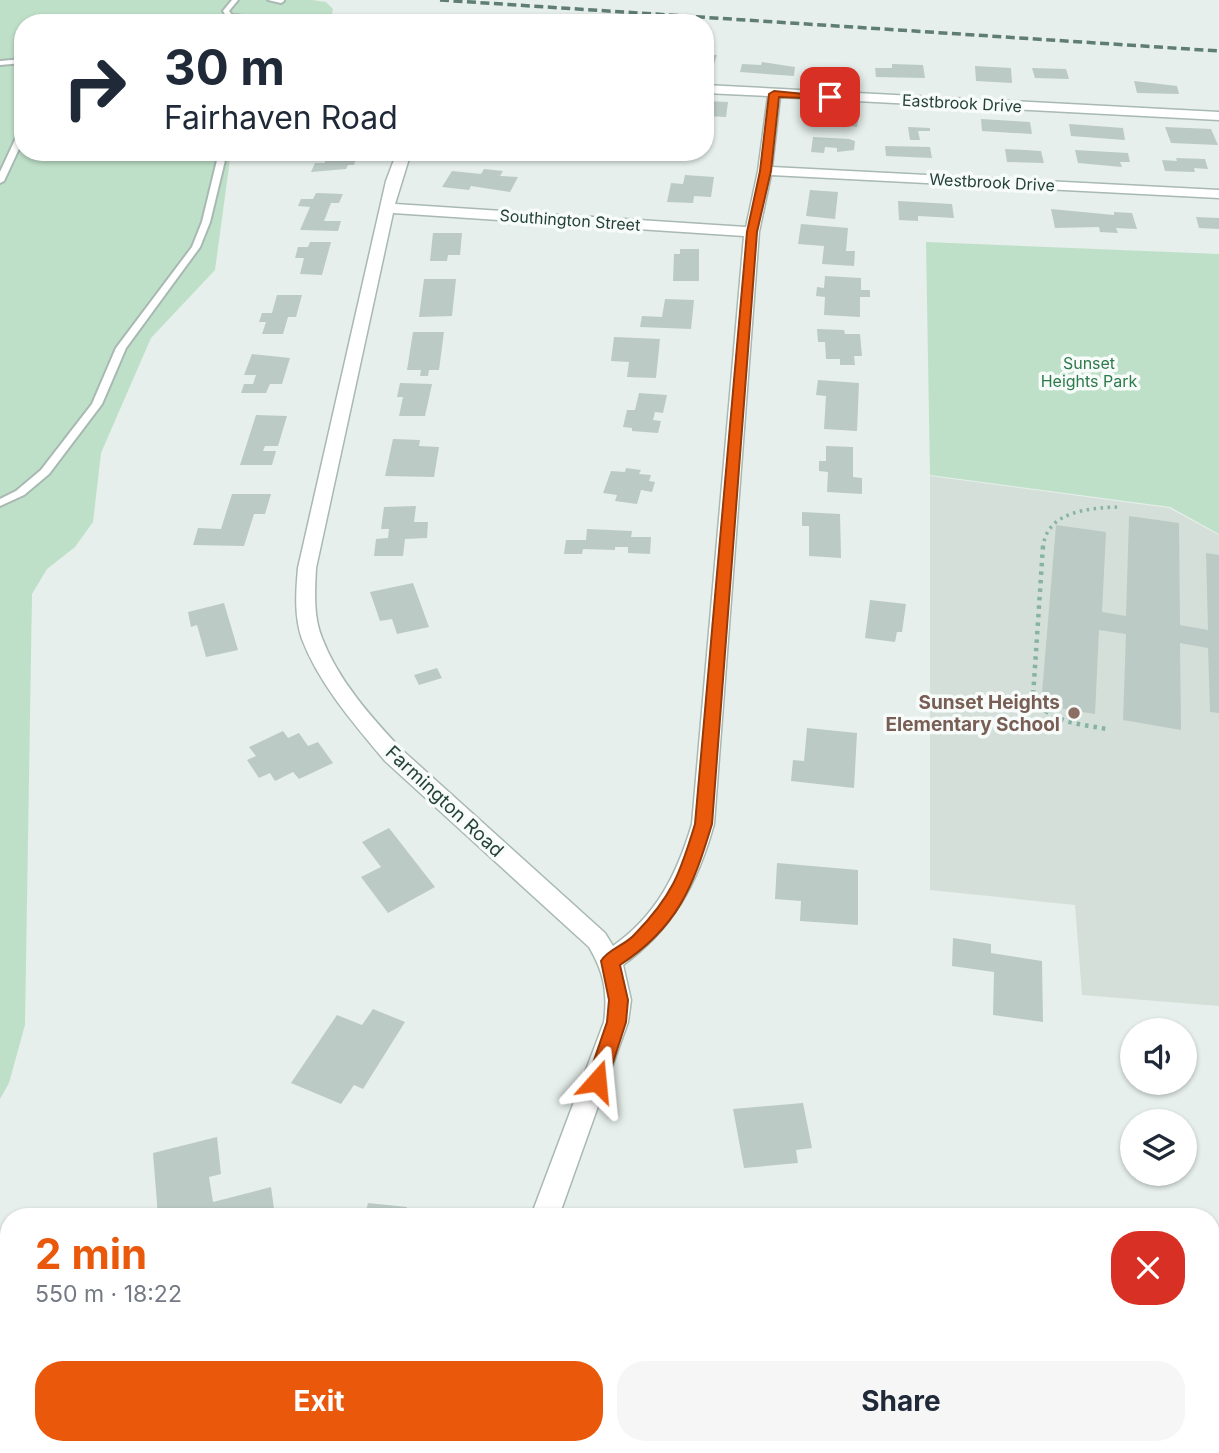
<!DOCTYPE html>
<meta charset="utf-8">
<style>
:root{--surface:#fff;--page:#f6f6f7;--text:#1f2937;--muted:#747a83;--accent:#ea580c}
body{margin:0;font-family:Inter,sans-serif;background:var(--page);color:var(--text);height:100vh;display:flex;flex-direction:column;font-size:26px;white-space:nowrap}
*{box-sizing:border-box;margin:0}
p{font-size:23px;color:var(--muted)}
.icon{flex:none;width:38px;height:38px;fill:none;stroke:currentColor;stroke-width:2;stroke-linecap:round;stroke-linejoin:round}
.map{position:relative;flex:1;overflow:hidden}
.sheet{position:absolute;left:0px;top:1208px;width:1220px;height:247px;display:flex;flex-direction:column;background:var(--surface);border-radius:28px 28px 0 0;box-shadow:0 2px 5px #0004}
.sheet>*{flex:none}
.banner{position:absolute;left:14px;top:14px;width:700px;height:147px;border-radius:28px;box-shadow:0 2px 5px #0004;background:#fff;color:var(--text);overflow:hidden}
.tools{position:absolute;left:1120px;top:1018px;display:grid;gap:14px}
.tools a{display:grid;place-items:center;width:77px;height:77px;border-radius:50%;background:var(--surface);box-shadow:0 2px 5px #0004;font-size:35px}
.pin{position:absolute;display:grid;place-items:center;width:60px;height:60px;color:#fff;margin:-30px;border-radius:14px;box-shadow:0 4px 10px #0006}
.me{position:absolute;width:77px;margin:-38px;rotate:18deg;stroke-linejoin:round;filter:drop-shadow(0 0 5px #0008)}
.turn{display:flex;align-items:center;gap:24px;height:147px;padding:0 35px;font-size:32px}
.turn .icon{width:91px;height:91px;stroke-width:2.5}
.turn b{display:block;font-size:49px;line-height:60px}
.round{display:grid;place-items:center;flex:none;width:74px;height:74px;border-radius:28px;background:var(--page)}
.overview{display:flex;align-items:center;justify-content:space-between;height:119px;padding:0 35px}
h1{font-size:42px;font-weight:700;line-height:52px;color:var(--accent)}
.primary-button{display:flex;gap:14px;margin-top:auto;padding:14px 35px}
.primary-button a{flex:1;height:80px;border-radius:28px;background:var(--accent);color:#fff;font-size:28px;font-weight:700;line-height:80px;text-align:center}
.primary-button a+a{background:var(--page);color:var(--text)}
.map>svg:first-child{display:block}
</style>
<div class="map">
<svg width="1219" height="1453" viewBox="0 0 1219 1453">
<rect width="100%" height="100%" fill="#e6efeb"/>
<!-- built -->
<path fill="#d4dfda" d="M 930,476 L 1169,508 L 1219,535 L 1219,1006 L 1082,995 L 1075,905 L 930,890 Z"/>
<!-- green -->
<path fill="#bfe0c8" d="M 0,0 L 312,0 L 326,2 L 333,9 L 332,14 L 321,23 L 23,23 L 23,152 L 231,152 L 215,270 L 151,338 L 101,453 L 93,522 L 75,547 L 47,569 L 32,594 L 25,1025 L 9,1083 L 0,1099 Z
M 926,242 L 1219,254 L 1219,534 L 1170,507 L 930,475 Z"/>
<!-- building -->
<path fill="#bbcac4" d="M 705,54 L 717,55 L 711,73 L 705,73 Z
M 762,62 L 795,67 L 794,76 L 740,72 L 742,64 L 761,65 Z
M 892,64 L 923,65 L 925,78 L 876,77 L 875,68 L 892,68 Z
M 975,66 L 1011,68 L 1012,83 L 976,81 Z
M 1032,68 L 1066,69 L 1069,79 L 1035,78 Z
M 1134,81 L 1177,86 L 1179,94 L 1137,93 Z
M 705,101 L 728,102 L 726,117 L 705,116 Z
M 819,114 L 859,116 L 857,127 L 817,122 Z
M 981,119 L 1030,122 L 1032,134 L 982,131 Z
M 1069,124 L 1123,128 L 1125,140 L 1071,136 Z
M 908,127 L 930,128 L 930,131 L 918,131 L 920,140 L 910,140 Z
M 1165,127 L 1211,129 L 1218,145 L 1171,143 Z
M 813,137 L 849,139 L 855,141 L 854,150 L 837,152 L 837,148 L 825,147 L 824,153 L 811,152 Z
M 885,146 L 930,147 L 932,158 L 886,156 Z
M 1005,149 L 1041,151 L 1044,163 L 1007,162 Z
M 1075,150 L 1128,153 L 1130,162 L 1120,162 L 1122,167 L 1078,163 Z
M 333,152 L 358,153 L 354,165 L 348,165 L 346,169 L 311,172 L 315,163 L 324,163 Z
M 1176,158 L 1205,159 L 1208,169 L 1194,168 L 1195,172 L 1165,171 L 1162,160 L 1177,161 Z
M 484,169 L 503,171 L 500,176 L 518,177 L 510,192 L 471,186 L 469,190 L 442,187 L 452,171 L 481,174 Z
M 685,175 L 714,177 L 711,197 L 694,196 L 693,203 L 667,202 L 671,183 L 683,184 Z
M 810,190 L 838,192 L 835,219 L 806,216 Z
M 316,193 L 343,194 L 339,203 L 331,203 L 324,221 L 341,221 L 338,231 L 300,230 L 310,207 L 298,206 L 301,199 L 313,199 Z
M 898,201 L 952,204 L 954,218 L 918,216 L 918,221 L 899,220 Z
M 1051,209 L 1114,215 L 1114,212 L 1132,213 L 1137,229 L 1116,228 L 1118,233 L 1100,232 L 1099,227 L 1055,228 Z
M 1196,217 L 1219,218 L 1219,229 L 1199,228 Z
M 801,224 L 848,228 L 846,251 L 855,251 L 854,266 L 822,264 L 824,246 L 798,244 Z
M 433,233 L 462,233 L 460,255 L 448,255 L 447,261 L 430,261 Z
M 310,242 L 331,242 L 322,275 L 300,274 L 304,258 L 295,258 L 298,247 L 308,247 Z
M 680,249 L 699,249 L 699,281 L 673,281 L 674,254 L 680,254 Z
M 825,276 L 861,278 L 861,290 L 870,290 L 870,297 L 860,297 L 860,317 L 824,315 L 825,297 L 816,296 L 817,287 L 824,288 Z
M 424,279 L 456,279 L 452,316 L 419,317 Z
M 277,295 L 302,295 L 296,317 L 288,317 L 283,334 L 262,334 L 266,322 L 259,322 L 262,313 L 272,313 Z
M 665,299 L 694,300 L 691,329 L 640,327 L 642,316 L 662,317 Z
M 817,329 L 844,330 L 845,334 L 860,334 L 862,356 L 854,356 L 855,365 L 840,365 L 840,359 L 826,359 L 825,342 L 818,342 Z
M 413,332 L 444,332 L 439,370 L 429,370 L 428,376 L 420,376 L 421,370 L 407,370 Z
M 614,337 L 660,339 L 656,378 L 627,377 L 629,362 L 611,361 Z
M 252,354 L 290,358 L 282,384 L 270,384 L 266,393 L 241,393 L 244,384 L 253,384 L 256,375 L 244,375 Z
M 818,380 L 859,383 L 857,431 L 824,429 L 826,396 L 816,395 Z
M 400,383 L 432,384 L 425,416 L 399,416 L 403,397 L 397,397 Z
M 639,393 L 667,395 L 663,413 L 655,412 L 653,420 L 661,421 L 658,433 L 632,431 L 632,428 L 623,427 L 627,410 L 635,410 Z
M 256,415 L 287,416 L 278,446 L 265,446 L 263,451 L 276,451 L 272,465 L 240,465 Z
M 393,439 L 420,440 L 419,446 L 439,447 L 434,477 L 385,476 Z
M 826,446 L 853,447 L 853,477 L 862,478 L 862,494 L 827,492 L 828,472 L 819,471 L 819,461 L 826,461 Z
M 626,468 L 641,470 L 639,474 L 651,475 L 649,481 L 655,482 L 652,492 L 641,490 L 637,504 L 615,501 L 617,495 L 603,493 L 611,471 L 625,472 Z
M 232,494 L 271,494 L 265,514 L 254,514 L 244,546 L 193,545 L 198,528 L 221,529 Z
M 416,506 L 414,522 L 428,522 L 427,538 L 405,539 L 403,556 L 374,556 L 376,539 L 388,538 L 389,529 L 381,529 L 384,507 Z
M 802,512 L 840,514 L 841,558 L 809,556 L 809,526 L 802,526 Z
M 1129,516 L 1179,523 L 1180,625 L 1208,630 L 1206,553 L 1219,555 L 1219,713 L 1210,712 L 1208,648 L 1180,643 L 1181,730 L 1123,720 L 1126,634 L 1099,630 L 1095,714 L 1041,705 L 1056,525 L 1106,532 L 1102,612 L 1126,616 Z
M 587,529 L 632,531 L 631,537 L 651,537 L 650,554 L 628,553 L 628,547 L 615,547 L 615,550 L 583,549 L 582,554 L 564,554 L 566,540 L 586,540 Z
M 413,583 L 429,627 L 397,634 L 392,619 L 380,621 L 370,592 Z
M 870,600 L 906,604 L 902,632 L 897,632 L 895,642 L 865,638 Z
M 224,603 L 238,650 L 206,657 L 197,625 L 191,627 L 188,612 Z
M 437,668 L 442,678 L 419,685 L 414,675 Z
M 807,728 L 857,733 L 854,788 L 791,781 L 793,760 L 804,761 Z
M 283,731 L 288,738 L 299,733 L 308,746 L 318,742 L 333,763 L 299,779 L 293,772 L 275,781 L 270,773 L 259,778 L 247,760 L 256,756 L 249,747 Z
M 389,828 L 435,887 L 388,913 L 361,877 L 381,867 L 362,842 Z
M 777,863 L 858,870 L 858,925 L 800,921 L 801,901 L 775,899 Z
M 953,938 L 991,944 L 991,953 L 1042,961 L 1043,1022 L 993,1015 L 994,972 L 952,966 Z
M 373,1009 L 405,1022 L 363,1089 L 354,1085 L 341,1104 L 291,1083 L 337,1015 L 362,1025 Z
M 803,1103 L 812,1148 L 796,1150 L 798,1163 L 744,1168 L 733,1109 Z
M 217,1137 L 221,1174 L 209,1177 L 213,1202 L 271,1187 L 275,1216 L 158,1216 L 153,1153 Z
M 368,1203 L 407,1207 L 405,1216 L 365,1216 Z
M 9,1426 L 9,1446 L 45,1446 L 41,1453 L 0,1453 L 0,1442 Z
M 309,1446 L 354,1446 L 351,1453 L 306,1453 Z"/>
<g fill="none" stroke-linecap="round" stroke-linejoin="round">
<defs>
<path id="service" d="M 232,0 L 238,0 L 229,11 L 232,15 L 243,16 L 243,18 L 179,23 L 226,16 L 223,11 Z
M 268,0 L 284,0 L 284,1 L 281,3 Z
M 23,59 L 23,63 L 0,65 L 0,61 Z
M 20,129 L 23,129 L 23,140 L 4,181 L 0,183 L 0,172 Z
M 219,152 L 227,152 L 210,222 L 200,247 L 126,348 L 102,404 L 49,474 L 24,495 L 0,506 L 0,499 L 16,491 L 41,470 L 92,404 L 116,348 L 192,247 L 202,222 Z"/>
<path id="minor" d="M 705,85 L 1219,112 L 1219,120 L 780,97 L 772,167 L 1219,190 L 1219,198 L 771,175 L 759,232 L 714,824 C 698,882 673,929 623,965 L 631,1000 L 628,1022 L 559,1216 L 531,1216 L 604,1022 C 608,993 604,972 589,947 L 385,761 C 354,724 319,684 302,639 C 294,616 296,591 298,568 L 386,181 L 397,152 L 411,152 L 395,204 L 746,227 L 758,171 L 768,96 L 705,93 ZM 393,213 L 744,236 L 692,824 C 677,874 657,915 613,946 L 605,933 L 401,749 C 371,717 338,680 322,638 C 313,616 315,591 316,568 Z
M 119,1446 L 150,1446 L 147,1453 L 116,1453 Z
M 492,1446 L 522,1446 L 522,1453 L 492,1453 Z"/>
</defs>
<!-- service casing -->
<use href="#service" stroke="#a8b8b2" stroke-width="4"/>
<!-- minor casing -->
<use href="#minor" stroke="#a8b8b2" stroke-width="3"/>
<!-- path-far1 -->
<path stroke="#86b3a5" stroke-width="3.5" stroke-dasharray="2.5 4.5" stroke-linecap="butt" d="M 1043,548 C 1046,511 1089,508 1119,507"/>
<!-- path -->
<path stroke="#86b3a5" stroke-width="4.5" stroke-dasharray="3.5 5" stroke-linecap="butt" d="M 1043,546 L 1033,697 C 1049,723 1080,724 1107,729"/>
<!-- service -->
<use href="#service" fill="#fff" fill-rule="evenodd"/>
<!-- minor -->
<use href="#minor" fill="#fff" fill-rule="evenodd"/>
<!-- rail -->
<path stroke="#5f7d75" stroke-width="3.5" stroke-dasharray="9 4.5" stroke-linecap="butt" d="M 440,0 L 1219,51"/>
</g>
<!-- route -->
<path fill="#ea580c" stroke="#983908" stroke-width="2" d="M 774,91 L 835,97 L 830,99 L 779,97 L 771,171 L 757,232 L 712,824 C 693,887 678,927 620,965 L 628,1000 L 626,1022 L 607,1081 L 604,1087 L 597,1090 L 590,1087 L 587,1081 L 607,1022 L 609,1000 L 601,961 C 608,949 626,945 635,934 C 672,896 680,874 695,824 L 747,232 L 760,171 L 769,94 Z"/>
<!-- markers -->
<circle fill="#8d6e63" stroke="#f7fbf9" stroke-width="2.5" cx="1074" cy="713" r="7"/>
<g text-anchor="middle" stroke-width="7" stroke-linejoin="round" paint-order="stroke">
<!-- far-street labels -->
<g font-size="16" fill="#24423a" stroke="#f7fbf9">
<text transform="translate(962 103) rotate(3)" y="6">Eastbrook Drive</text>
<text transform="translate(992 182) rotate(3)" y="6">Westbrook Drive</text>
<text transform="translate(570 220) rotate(4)" y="6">Southington Street</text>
</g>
<!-- far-park labels -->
<g font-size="16" fill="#2d7a4b" stroke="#f7fbf9">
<text x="1089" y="369">Sunset<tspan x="1089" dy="18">Heights Park</tspan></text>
</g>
<!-- education labels -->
<g font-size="19" font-weight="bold" fill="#785e54" stroke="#f7fbf9" text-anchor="end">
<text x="1060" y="709">Sunset Heights<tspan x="1060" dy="22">Elementary School</tspan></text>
</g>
<!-- street labels -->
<g font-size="19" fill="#24423a" stroke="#f7fbf9">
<text transform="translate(445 801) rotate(43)" y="7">Farmington Road</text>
</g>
</g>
</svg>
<div class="tools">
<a><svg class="icon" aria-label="sound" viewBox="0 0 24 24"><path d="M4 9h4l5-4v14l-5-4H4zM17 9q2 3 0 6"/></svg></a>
<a><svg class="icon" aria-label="layers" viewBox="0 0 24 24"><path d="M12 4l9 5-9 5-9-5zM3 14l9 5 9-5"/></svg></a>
</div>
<div class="pin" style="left:830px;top:97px;background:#d93025"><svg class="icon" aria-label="arrive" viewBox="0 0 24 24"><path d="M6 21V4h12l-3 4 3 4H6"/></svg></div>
<svg class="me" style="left:597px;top:1081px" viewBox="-20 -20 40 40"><path d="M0-17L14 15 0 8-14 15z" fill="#ea580c" stroke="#fff" stroke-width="4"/></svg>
<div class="banner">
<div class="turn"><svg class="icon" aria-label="right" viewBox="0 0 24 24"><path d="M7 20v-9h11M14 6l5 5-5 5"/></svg><div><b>30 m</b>Fairhaven Road</div></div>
</div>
<section class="sheet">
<div class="overview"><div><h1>2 min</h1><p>550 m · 18:22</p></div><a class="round" style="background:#d93025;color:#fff"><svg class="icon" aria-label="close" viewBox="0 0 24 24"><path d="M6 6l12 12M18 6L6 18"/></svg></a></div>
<div class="primary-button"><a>Exit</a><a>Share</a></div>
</section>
</div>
